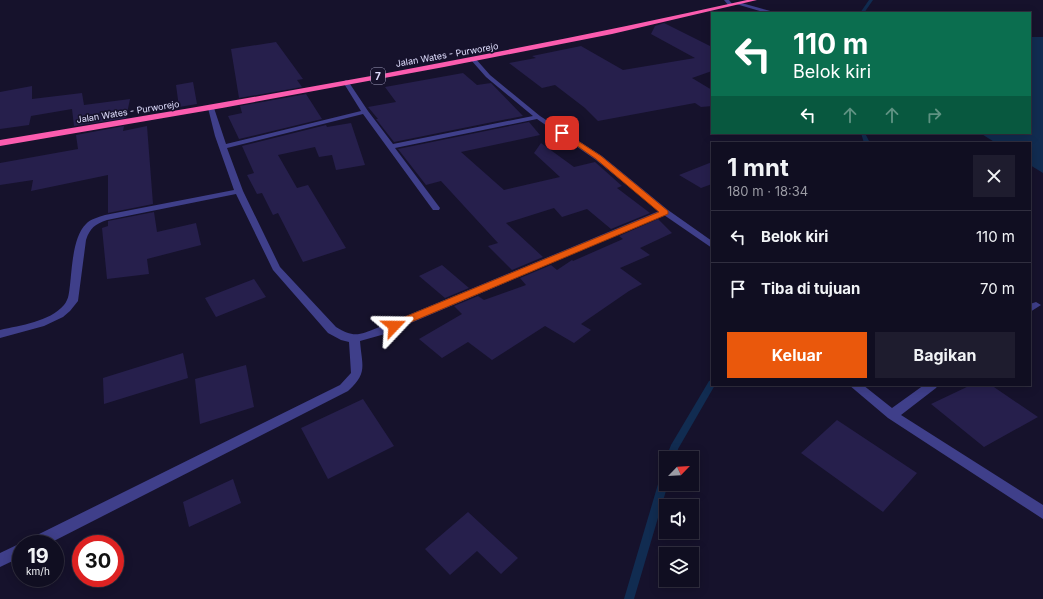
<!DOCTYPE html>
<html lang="id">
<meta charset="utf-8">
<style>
:root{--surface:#100e21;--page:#1e1c2e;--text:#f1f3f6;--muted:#9c9ca5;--line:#302e3f;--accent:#ea580c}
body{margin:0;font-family:Inter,sans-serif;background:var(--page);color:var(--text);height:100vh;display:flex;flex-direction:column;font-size:15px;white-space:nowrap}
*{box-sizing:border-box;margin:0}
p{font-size:13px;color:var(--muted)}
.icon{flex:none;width:22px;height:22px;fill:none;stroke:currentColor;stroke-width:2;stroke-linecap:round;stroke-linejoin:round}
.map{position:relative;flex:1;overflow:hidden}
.drawer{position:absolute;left:711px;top:142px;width:320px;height:244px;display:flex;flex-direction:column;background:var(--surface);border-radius:0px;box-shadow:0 2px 10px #0003,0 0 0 1px var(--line)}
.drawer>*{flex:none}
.banner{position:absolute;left:711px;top:12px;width:320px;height:122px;border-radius:0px;box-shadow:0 2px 10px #0003,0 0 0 1px var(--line);background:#0b6e4f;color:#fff;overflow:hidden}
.needle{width:26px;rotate:65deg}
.buttons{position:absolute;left:659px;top:451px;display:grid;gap:8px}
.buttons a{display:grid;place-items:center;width:40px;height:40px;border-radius:0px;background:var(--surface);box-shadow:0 2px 10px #0003,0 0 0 1px var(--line);font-size:20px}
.speed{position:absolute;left:12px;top:535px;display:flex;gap:8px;font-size:20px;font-weight:700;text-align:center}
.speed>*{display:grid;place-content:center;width:52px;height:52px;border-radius:50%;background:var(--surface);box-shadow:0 2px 10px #0003,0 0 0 1px var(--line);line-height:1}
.speed small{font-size:10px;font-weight:400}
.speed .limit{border:6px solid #d22;background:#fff;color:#111}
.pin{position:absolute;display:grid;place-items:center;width:34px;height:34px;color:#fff;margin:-17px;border-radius:8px;box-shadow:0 2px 6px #0006}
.me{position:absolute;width:44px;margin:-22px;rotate:67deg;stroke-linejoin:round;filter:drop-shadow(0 0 3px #0008)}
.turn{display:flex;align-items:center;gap:14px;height:84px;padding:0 16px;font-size:18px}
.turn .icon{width:52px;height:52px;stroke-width:2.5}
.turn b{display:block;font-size:28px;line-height:34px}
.lanes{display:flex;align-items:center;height:38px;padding:0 16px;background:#0003;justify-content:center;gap:20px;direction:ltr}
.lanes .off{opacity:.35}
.round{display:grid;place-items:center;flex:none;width:42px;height:42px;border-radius:0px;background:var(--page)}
.head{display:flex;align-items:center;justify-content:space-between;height:68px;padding:0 16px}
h1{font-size:24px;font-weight:700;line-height:30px}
.action{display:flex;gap:8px;margin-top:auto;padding:8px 16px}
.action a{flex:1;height:46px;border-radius:0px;background:var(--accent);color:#fff;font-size:16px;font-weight:700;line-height:46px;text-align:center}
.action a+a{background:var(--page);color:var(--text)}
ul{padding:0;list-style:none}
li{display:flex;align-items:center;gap:12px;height:52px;padding:0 16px;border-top:1px solid var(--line)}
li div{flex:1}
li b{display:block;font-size:15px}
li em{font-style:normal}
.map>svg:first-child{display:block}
</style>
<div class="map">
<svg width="1043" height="599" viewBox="0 0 1043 599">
<rect width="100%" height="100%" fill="#16122c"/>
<!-- water -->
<path fill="#112c51" d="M 1030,37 L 1043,37 L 1043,173 L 1030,165 L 1030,143 L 996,143 L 980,133 L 1030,133 Z"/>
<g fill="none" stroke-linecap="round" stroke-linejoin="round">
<!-- stream -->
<path fill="#112c51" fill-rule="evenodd" d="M 869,0 L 873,0 L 864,13 L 860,13 Z
M 861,133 L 865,133 L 870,143 L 864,143 Z
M 712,380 L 712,385 L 715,385 L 678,449 L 676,458 L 666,458 L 671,445 L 709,381 Z
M 666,470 L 666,484 L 668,484 L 634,599 L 624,599 L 661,474 L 663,471 Z"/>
</g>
<!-- building -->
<path fill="#261f4c" d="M 664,23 L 712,47 L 712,71 L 692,78 L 712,90 L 712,106 L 701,107 L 695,103 L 598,121 L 585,108 L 555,85 L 542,88 L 509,63 L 536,58 L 532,56 L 581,46 L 623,70 L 695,58 L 651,34 L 655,26 Z
M 276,42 L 303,79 L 297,80 L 302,87 L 239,98 L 231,49 Z
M 463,73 L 477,85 L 491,83 L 523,116 L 394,142 L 376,119 L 378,119 L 368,107 L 396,102 L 385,87 Z
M 193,82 L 197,104 L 179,107 L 176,85 Z
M 32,86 L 32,99 L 82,93 L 84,105 L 130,99 L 126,118 L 74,126 L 72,109 L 31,116 L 29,125 L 0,129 L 0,92 Z
M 306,94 L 322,119 L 239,139 L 228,116 L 242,113 L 240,106 Z
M 529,122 L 540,135 L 461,152 L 504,190 L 560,177 L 534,153 L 541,143 L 574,167 L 595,162 L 622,186 L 617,188 L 650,213 L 611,229 L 587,209 L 562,217 L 554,208 L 506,223 L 543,257 L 512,270 L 488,246 L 498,243 L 441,181 L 426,185 L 398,149 Z
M 351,123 L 365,165 L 336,170 L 332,155 L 319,157 L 315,147 L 278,155 L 297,188 L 308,185 L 346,248 L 303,262 L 278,213 L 273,215 L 262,193 L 257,194 L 247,175 L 254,173 L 242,146 L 326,125 L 327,127 Z
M 124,126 L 123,131 L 147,126 L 153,204 L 108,213 L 108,175 L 31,191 L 33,180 L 0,185 L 0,163 L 78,149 L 76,135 Z
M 712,162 L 712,184 L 701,188 L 679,175 Z
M 154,212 L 157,232 L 196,223 L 201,245 L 147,259 L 149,274 L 107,279 L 102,228 L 108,226 L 108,221 Z
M 658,219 L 672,233 L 640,248 L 650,255 L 620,268 L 642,284 L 629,291 L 581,324 L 591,330 L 574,343 L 545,326 L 492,360 L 468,342 L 442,358 L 419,339 L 462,314 L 454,306 L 478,296 L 484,300 L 526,285 L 520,278 L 551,265 L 557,270 L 572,260 L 573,261 L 623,239 L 619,236 Z
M 442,265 L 469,288 L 445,298 L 419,276 Z
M 254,279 L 266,297 L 216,317 L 205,298 Z
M 183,353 L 188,378 L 104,404 L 103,378 Z
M 246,365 L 254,407 L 200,424 L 195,379 Z
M 971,385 L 991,385 L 1038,417 L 984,447 L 931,404 Z
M 363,399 L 394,446 L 328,479 L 301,428 Z
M 837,420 L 917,473 L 883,512 L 801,453 Z
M 233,479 L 241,503 L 189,527 L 183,502 Z
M 468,512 L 518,558 L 501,574 L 477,551 L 450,575 L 425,549 Z"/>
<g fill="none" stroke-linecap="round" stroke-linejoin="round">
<!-- street -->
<path fill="#3f3f8a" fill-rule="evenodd" d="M 724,0 L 729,0 L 733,5 L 729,6 Z
M 738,2 L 774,12 L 774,13 L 767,13 L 736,4 Z
M 471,58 L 475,58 L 490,75 L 540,116 L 602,156 L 668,210 L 712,241 L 712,248 L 664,215 L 385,334 L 360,341 C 362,366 368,373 348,391 L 48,544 L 27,544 L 29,539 L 340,385 L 351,373 L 349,342 L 341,340 L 328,333 L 273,270 L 236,194 L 107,220 C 95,224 90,228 86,240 L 78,301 L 70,311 L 63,317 L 44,326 L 0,338 L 0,330 C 21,325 49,322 64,305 C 69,299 69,292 70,285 C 72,268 73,236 86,224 C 90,219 99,217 105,215 L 234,190 L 215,136 L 208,108 L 211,106 L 214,108 L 226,144 L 361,111 L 343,82 L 346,80 L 348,81 L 368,111 L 393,144 L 533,116 L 486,77 L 471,60 ZM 363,114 L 433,210 L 439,210 L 440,208 L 395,148 L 537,119 L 596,160 L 659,211 L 377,328 C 360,335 353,338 336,327 L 280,267 L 243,191 L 227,148 Z
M 1036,302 L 1041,305 L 1030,312 L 1030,304 Z
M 849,385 L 863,385 L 892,408 L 924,385 L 938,385 L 936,388 L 901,415 L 1043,505 L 1043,519 L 888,418 Z
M 21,543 L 23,544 L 21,544 L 21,557 L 0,567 L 0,553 Z"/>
<!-- highway -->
<path fill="#fb5caf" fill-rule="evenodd" d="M 747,0 L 757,0 L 612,34 L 444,67 L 222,108 L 0,146 L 0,140 C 250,99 499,55 747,0 Z"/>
</g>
<!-- route -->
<path fill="#ea580c" stroke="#983908" d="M 560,132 L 564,132 L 601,156 L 668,211 L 668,214 L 397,328 L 390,328 L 389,326 L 390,323 L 659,212 L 596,159 L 560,134 Z"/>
<g text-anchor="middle" stroke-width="3.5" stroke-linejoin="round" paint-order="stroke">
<!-- far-street labels -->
<g font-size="9" fill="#e0defe" stroke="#16122c">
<text transform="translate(447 55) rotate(-10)" y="3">Jalan Wates - Purworejo</text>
<text transform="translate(128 112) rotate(-9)" y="3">Jalan Wates - Purworejo</text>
</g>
<!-- shield labels -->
<rect fill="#16122c" stroke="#a3a1bf" stroke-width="1" x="371" y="68" width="14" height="16" rx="3"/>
<g font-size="10" font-weight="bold" fill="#e0defe">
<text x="378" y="80">7</text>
</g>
</g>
</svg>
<div class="buttons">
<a><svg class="needle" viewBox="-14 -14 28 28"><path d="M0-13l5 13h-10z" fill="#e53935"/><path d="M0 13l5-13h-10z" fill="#9c9ca5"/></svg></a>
<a><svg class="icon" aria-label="sound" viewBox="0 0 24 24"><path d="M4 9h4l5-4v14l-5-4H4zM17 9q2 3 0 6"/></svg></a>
<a><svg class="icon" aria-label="layers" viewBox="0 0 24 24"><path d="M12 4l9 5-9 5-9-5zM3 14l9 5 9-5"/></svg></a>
</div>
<div class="speed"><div>19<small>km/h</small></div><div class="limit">30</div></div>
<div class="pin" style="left:562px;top:133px;background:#d93025"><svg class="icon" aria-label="arrive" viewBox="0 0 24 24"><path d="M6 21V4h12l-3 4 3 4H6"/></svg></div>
<svg class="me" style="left:394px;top:326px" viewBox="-20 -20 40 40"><path d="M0-17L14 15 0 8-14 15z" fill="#ea580c" stroke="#fff" stroke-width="4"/></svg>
<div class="banner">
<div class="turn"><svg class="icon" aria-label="left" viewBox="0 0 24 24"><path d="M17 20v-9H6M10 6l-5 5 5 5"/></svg><div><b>110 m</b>Belok kiri</div></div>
<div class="lanes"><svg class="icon" aria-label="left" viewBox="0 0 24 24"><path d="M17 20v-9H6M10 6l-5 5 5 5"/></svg><svg class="icon off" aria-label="ahead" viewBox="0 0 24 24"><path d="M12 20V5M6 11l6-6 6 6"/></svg><svg class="icon off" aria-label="ahead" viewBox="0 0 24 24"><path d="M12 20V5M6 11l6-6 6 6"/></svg><svg class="icon off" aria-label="right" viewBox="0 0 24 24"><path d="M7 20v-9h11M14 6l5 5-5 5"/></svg></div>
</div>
<section class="drawer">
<div class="head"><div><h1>1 mnt</h1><p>180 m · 18:34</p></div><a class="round"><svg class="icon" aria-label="close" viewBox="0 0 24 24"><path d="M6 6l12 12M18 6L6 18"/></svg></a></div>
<ul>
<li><svg class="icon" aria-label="left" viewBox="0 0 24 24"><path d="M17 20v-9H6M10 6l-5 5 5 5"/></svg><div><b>Belok kiri</b></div><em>110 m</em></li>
<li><svg class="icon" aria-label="arrive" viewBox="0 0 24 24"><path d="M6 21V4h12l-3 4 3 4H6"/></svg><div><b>Tiba di tujuan</b></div><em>70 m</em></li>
</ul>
<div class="action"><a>Keluar</a><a>Bagikan</a></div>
</section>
</div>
